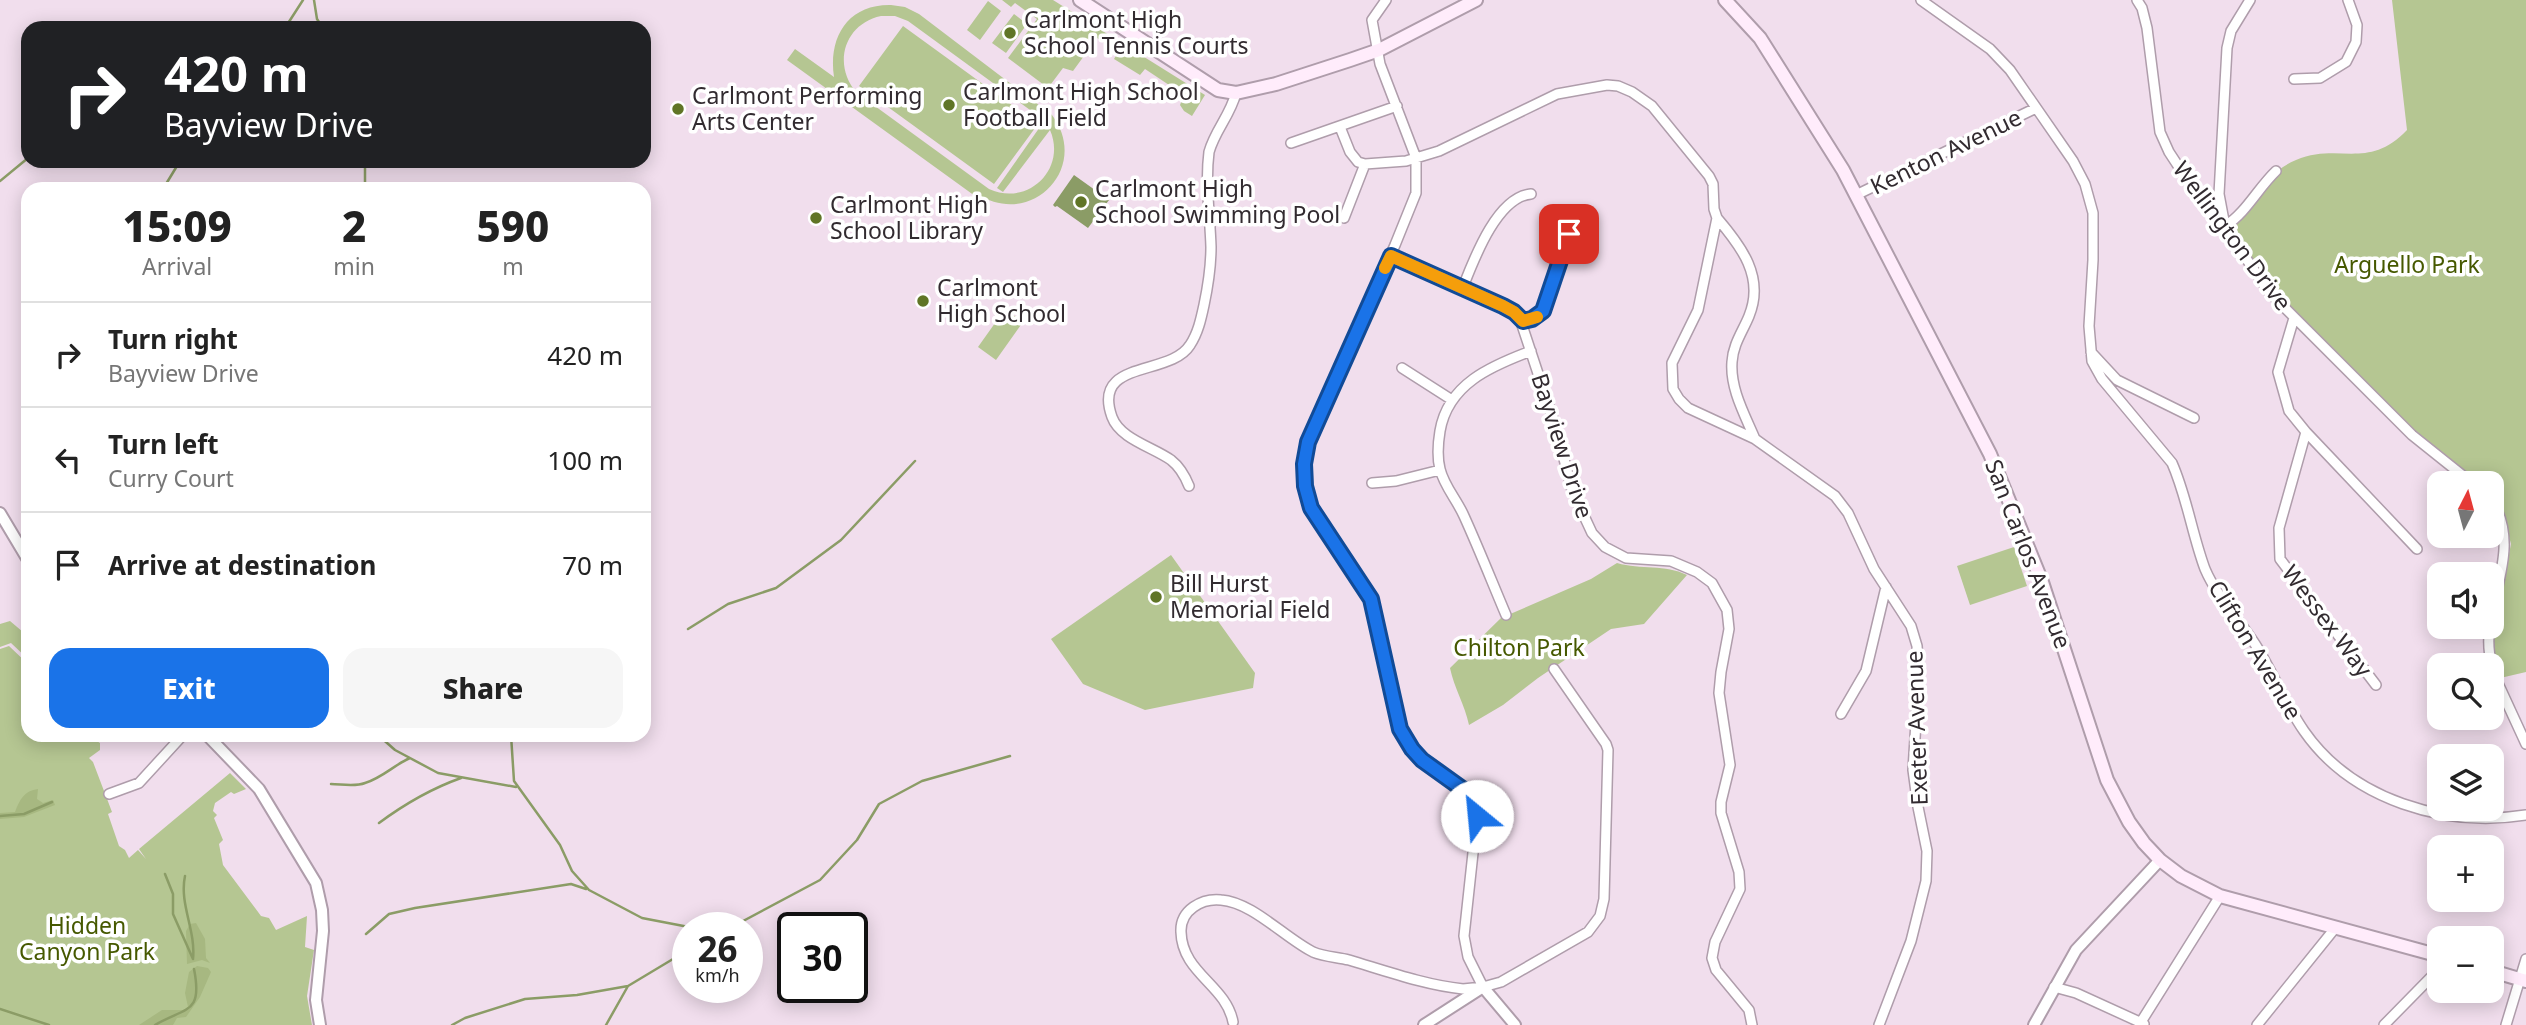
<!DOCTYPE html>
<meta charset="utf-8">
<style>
:root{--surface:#fff;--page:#f6f6f6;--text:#222;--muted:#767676;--line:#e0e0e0;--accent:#1a73e8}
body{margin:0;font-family:"Noto Sans",sans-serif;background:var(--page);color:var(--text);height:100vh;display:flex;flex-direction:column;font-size:26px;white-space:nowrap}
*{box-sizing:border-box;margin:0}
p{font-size:23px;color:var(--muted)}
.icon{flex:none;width:38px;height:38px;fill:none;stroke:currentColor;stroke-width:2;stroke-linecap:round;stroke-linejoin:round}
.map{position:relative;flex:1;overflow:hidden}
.sheet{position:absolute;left:21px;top:182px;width:630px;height:560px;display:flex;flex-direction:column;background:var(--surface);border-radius:21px;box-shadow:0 4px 18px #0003}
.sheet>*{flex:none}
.banner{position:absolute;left:21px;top:21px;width:630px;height:147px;border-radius:21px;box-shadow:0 4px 18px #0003;background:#202124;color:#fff;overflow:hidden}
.needle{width:46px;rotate:6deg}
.controls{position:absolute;left:2427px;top:471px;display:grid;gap:14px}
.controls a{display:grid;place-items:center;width:77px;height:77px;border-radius:14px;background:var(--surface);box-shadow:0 4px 18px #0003;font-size:35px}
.speed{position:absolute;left:672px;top:912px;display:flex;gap:14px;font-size:35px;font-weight:700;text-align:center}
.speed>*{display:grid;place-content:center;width:91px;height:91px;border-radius:50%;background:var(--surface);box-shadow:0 4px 18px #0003;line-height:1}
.speed small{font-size:18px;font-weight:400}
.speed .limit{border:4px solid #111;border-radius:10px;background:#fff;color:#111}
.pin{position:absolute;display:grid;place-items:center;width:60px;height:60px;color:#fff;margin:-30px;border-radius:14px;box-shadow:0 4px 10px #0006}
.me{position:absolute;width:77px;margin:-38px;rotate:332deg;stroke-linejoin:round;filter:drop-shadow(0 0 5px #0008)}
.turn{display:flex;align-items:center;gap:24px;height:147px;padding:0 28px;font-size:32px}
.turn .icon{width:91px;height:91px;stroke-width:2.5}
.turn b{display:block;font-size:49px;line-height:60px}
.eta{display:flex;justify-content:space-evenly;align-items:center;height:119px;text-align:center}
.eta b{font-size:42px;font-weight:800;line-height:49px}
.cta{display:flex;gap:14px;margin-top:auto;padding:14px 28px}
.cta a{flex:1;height:80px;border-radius:21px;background:var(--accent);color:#fff;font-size:28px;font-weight:800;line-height:80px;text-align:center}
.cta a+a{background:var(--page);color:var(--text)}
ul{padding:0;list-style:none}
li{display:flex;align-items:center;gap:21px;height:105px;padding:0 28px;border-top:2px solid var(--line)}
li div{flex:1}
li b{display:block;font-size:26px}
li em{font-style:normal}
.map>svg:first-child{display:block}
</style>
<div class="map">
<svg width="2526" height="1025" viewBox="0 0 2526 1025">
<rect width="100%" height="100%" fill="#f1deed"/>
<!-- green -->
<path fill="#b5c692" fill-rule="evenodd" d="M 1002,0 L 1053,0 L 1205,95 L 1192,116 L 1184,111 L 1180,105 L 1184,95 L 1145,69 L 1140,75 L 1114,59 L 1118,52 L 1097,38 L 1073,71 L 1063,68 L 1048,88 L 1008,58 L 1037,19 L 1015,3 L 1011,7 Z
M 2392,0 L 2526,0 L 2526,672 L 2496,679 L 2489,654 L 2511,544 L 2502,510 L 2492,502 L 2492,483 L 2471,483 C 2383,407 2286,326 2225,226 C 2246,203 2267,172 2296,160 C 2339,142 2368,171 2407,130 Z
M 988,1 L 1001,11 L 980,40 L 967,30 Z
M 891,5 L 905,7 L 919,14 L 1052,115 C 1091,167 1032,229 977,194 L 975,196 L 787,60 L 795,49 L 834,77 C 828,37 848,4 891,5 ZM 881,16 L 895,16 L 908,21 L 1041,118 L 1049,129 L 1042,124 L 997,188 L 1003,192 L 1050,130 C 1067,169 1028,207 989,189 L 857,93 C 832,65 844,24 881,16 Z
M 1014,14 L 1027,24 L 1006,53 L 992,43 Z
M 903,26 L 1038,124 L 994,184 L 859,86 Z
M 1005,309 L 1023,322 L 996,360 L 978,347 Z
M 2014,547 L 2027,586 L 1970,605 L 1957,566 Z
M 1171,555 L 1255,673 L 1253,688 L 1145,710 L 1083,684 L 1051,639 Z
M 1617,563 C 1641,570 1665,564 1687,575 L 1644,624 L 1611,629 L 1538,678 L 1503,705 L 1469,725 C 1465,705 1454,688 1450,668 L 1501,618 L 1591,579 Z
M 10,621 L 23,632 L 22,634 L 28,639 L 28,659 L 11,643 L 0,647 L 0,624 Z
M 9,646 L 28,664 L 28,735 L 87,735 L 100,743 L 100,750 L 89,758 L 93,762 L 112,812 L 108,814 L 119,846 L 125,850 L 129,858 L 138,850 L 146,859 L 139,849 L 230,773 L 246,789 L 234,794 L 231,792 L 215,803 L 213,811 L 217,815 L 214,818 L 223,840 L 219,844 L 223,865 L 261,916 L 269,918 L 276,930 L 307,916 L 305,947 L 314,950 L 307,996 L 312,1025 L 0,1025 L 0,649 Z"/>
<!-- forest -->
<path fill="#a7b881" d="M 38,789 L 37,799 L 43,803 L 53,800 L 55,805 L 24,817 L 0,819 L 0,813 L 15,812 C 20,799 24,791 38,789 Z
M 196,923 L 205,939 L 206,958 L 210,963 L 202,960 L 187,964 L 186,931 L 190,924 Z
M 197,966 L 208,968 L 211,972 L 200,997 L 186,1017 L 177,1018 L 173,1025 L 139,1025 L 162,1010 L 184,1010 L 188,1007 L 185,993 L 189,972 Z"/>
<!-- water -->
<path fill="#8b9c66" d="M 1074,175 L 1109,200 L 1088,228 L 1057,206 L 1055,207 L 1053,205 Z"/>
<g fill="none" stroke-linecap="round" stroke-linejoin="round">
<!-- stream -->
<path stroke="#8b9c66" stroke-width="2.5" d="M 314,0 L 317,19 L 323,28
M 285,28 L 303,0
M 365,161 L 365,189
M 0,181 L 28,158
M 163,189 L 180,161
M 688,629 L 728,604 L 776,588 L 841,540 L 915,461
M 378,735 L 395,750 L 438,773 L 516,787
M 511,735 L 514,781 L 560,845 L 572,871 L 589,890 L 642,918 L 694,928
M 331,784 C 341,784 355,787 365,783 C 382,778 394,765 410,758
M 0,816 L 24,814 L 52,802
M 379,823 C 406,803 430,789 461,778
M 165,874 L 173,894 L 173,914 L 193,959
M 185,876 C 179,904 196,930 193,959
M 706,928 L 741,921
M 730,928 L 820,880 L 857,840 L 879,804 L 922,781 L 1010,756
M 366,934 L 389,914 L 415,908 L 571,884 L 586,889
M 0,1009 L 49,1025
M 155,1025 C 186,1007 203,1014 194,969
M 452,1025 L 465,1018 L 525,999 L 577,995 L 628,986
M 606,1025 L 628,986 L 688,950"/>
<defs>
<path id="minor" d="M 1386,0 L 1372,20 L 1380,64 L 1416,158 L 1416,193 L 1395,245 L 1310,437 C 1291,488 1323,528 1352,568 C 1360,579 1369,591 1374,605 C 1387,645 1384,704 1406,740 C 1425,772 1471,778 1477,816 L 1464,936 L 1468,957 L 1483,987
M 1921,0 L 1990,49 L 2010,70 L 2073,161 L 2085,184 L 2093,213 L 2093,260 L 2089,326 L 2092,361 L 2102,379 L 2172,463 C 2187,497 2192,534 2205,569 C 2217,597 2239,619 2255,644 C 2273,672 2285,704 2304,731 C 2352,800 2445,828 2526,815
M 2137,0 L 2142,8 L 2147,28 L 2160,132 L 2169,152 L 2190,184 L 2218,209 L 2239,248 L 2269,292 L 2412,435 L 2472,483
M 2250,0 L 2231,31 L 2227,48 L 2219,194 L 2225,226 C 2246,213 2258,188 2276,171
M 2294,79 L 2320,78 L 2346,62 L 2356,42 L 2357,25 L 2348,0
M 1340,127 L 1350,152 L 1358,162 L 1365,164 L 1406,161 L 1439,151 L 1557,94 L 1607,85 L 1618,86 L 1632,92 L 1652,106 L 1709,176 L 1713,184 L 1714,209 L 1717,218 L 1698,310 L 1672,363 L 1673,389 L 1679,399 L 1688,408 L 1755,439 L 1835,496 L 1848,513 L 1874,569 L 1911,626 L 1917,646 L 1919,674 L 1913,770 L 1918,807 L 1927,851 L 1926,881 L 1911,941 L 1879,1025
M 1291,143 L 1397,106
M 1856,195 L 2036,108
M 1344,218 L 1365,164
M 1717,218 C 1741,246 1765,277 1749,316 C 1743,331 1733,344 1732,362 C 1730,389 1745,415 1755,439
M 1391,256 L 1503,306 L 1519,316 L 1556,428 L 1572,490 L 1592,533 L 1605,547 L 1626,558 L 1671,561 L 1697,572 L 1712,583 L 1727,610 L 1729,629 L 1721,672 L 1719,693 L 1730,765 L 1721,802 L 1721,813 L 1739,872 L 1740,889 L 1715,942 L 1712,958 L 1716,970 L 1749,1010 L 1752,1025
M 1463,287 C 1474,259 1497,197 1531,194
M 2294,318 L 2278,372 L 2289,411 L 2306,432 L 2279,528 L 2280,559 L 2376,685
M 1523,321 L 1538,316 L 1543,311 L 1565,243 L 1586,214
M 2091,352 L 2117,380 L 2194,418
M 1402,368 L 1452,400
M 2306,432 L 2417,549
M 1372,483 L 1396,481 L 1440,470
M 1189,486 C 1185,476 1180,467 1171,460 C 1153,447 1120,439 1112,417 C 1091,359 1170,377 1190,345 C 1198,333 1201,319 1204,305 C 1208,286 1211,267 1211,247 C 1210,215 1205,183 1209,152 C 1215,130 1230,116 1236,93
M 1506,615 C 1492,582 1479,549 1464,516 C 1457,500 1444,486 1440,469 C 1437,457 1438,443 1440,431 C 1448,384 1491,366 1531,351
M 2492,665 C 2476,611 2526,556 2492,500
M 2492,666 L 2496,679 L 2526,744
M 1841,714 L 1866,671 L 1886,587
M 109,794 L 139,783 L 183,735
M 2054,987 L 2076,993 L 2144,1024
M 1233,1022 C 1226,985 1182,973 1181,932 C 1180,910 1202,898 1221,900 C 1252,902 1285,938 1313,952 C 1325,957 1337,957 1349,960 C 1386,971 1425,985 1463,989 L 1483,987 L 1501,982 L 1588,932 L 1600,916 L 1604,899 L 1608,750 L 1606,744 L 1554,669
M 2141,1022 L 2220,896
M 2257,1025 L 2336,927
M 2384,1025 L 2440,968
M 2506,1025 L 2526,959"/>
<path id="tertiary" d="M 0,513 L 28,560
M 207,735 L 259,789 L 316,883 L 322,910 L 323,931 L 316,1000 L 320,1025
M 1424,1025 L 1483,987 L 1515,1025
M 2034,1025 L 2076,950 L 2160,860"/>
<path id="secondary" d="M 1080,0 L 1218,90 L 1236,93 L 1276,84 L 1350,60 L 1379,50 L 1476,0
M 1725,0 L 1760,38 L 1843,170 L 1990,454 L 2042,582 L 2107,780 L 2129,822 L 2144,843 L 2160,860 L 2181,876 L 2220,896 L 2440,956
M 2492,971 L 2526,981"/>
</defs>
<!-- minor casing -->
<use href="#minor" stroke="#af9dab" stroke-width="12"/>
<!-- tertiary casing -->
<use href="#tertiary" stroke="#af9dab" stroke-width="14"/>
<!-- secondary casing -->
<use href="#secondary" stroke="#af9dab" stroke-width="16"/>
<!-- minor -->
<use href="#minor" stroke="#fff" stroke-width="9"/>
<!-- tertiary -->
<use href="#tertiary" stroke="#fff" stroke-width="10"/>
<!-- secondary -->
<use href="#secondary" stroke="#ffecfb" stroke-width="12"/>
</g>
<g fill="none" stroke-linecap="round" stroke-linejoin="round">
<defs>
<path id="route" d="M 1477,816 L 1468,793 L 1422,760 L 1412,749 L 1400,729 L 1371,599 L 1311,508 L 1305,486 L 1304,464 L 1308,442 L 1391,256 L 1503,306 L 1514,312 L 1523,321 L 1532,319 L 1543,311 L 1569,234"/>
</defs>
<!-- route casing -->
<use href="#route" stroke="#114b97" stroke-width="18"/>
<!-- route -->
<use href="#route" stroke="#1a73e8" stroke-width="12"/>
<!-- slow -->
<path stroke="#f59e0b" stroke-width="12" d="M 1385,268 L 1391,256 L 1503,306 L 1514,312 L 1523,321 L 1537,317"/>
</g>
<!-- markers -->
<g fill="#607526" stroke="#fff" stroke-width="2.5">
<circle cx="1010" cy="33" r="7"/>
<circle cx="949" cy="105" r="7"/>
<circle cx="678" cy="109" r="7"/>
<circle cx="1081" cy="202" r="7"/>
<circle cx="816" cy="218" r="7"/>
<circle cx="923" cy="301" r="7"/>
<circle cx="1156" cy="597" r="7"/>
</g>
<g text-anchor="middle" stroke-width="7" stroke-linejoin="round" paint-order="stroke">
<!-- poi labels -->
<g font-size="23" fill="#322b30" stroke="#fff" text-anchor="start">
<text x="1024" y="28">Carlmont High<tspan x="1024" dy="26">School Tennis Courts</tspan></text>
<text x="963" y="100">Carlmont High School<tspan x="963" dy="26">Football Field</tspan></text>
<text x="692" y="104">Carlmont Performing<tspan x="692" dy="26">Arts Center</tspan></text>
<text x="1095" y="197">Carlmont High<tspan x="1095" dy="26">School Swimming Pool</tspan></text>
<text x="830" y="213">Carlmont High<tspan x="830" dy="26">School Library</tspan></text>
<text x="937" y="296">Carlmont<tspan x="937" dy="26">High School</tspan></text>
<text x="1170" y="592">Bill Hurst<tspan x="1170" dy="26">Memorial Field</tspan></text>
</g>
<!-- street labels -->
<g font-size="23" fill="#322b30" stroke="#fff">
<text transform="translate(1946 152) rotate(-26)" y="8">Kenton Avenue</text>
<text transform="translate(2232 236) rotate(53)" y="8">Wellington Drive</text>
<text transform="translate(1562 446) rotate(72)" y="8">Bayview Drive</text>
<text transform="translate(2028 554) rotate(69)" y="8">San Carlos Avenue</text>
<text transform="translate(2327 621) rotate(53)" y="8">Wessex Way</text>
<text transform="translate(2255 650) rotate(59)" y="8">Clifton Avenue</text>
<text transform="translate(1917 728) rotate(-92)" y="8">Exeter Avenue</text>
</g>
<!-- park labels -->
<g font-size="23" fill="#465900" stroke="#fff">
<text x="2407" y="273">Arguello Park</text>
<text x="1519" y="656">Chilton Park</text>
<text x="87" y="934">Hidden<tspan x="87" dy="26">Canyon Park</tspan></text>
</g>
</g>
</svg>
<div class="controls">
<a><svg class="needle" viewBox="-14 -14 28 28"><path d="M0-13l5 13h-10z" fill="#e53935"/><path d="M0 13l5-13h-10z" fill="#767676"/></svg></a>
<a><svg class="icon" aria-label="sound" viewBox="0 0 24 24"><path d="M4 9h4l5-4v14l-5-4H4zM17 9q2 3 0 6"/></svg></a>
<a><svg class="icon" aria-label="search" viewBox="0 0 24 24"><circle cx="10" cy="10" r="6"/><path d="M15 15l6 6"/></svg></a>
<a><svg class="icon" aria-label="layers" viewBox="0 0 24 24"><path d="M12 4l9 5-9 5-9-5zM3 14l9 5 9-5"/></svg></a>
<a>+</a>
<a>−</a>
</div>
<div class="speed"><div>26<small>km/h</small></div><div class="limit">30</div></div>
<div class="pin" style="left:1569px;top:234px;background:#d93025"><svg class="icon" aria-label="arrive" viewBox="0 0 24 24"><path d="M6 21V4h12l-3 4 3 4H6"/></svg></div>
<svg class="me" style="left:1477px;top:816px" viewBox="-20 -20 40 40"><circle r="19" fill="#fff"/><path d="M0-13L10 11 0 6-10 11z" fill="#1a73e8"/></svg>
<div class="banner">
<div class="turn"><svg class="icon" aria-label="right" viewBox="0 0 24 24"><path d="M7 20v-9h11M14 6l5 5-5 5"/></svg><div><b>420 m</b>Bayview Drive</div></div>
</div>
<section class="sheet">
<div class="eta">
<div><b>15:09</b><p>Arrival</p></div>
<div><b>2</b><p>min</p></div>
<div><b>590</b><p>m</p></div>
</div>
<ul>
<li><svg class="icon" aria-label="right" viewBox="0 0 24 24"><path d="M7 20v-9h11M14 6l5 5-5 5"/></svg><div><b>Turn right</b><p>Bayview Drive</p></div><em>420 m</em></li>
<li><svg class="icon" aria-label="left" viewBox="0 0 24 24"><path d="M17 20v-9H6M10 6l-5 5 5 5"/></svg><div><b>Turn left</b><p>Curry Court</p></div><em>100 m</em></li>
<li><svg class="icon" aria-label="arrive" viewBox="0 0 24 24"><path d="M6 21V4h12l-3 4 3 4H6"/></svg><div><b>Arrive at destination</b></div><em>70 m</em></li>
</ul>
<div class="cta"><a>Exit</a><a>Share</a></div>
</section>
</div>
